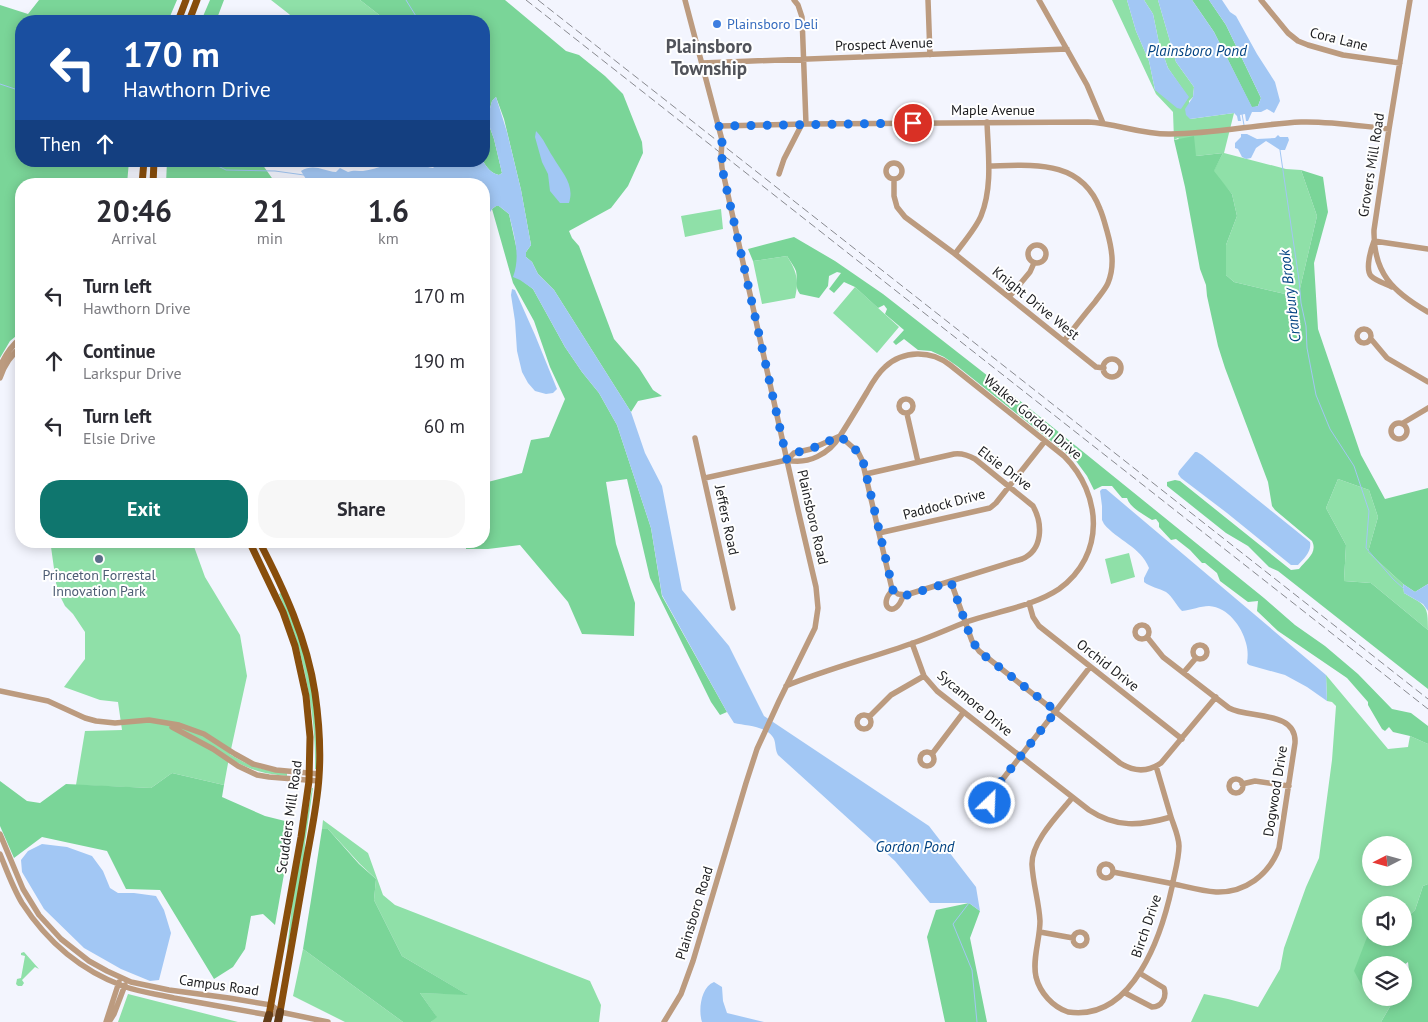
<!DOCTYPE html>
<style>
:root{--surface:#fff;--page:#f7f7f7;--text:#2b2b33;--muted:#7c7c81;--accent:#0f766e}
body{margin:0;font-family:"PT Sans",sans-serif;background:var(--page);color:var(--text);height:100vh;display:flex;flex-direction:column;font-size:19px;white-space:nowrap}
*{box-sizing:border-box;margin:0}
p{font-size:16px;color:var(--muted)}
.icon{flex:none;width:28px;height:28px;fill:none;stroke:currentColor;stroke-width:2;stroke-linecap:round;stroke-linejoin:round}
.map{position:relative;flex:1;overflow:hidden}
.details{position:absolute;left:15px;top:178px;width:475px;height:370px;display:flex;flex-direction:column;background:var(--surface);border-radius:20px;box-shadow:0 2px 12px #0003}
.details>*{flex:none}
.top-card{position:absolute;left:15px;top:15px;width:475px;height:152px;border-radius:20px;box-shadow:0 2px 12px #0003;background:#1a4fa0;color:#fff;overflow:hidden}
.needle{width:32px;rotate:264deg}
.buttons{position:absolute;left:1362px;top:836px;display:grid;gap:10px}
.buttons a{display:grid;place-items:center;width:50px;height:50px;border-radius:50%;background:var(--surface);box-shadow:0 2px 12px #0003;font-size:25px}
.pin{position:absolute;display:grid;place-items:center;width:42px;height:42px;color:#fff;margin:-21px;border:2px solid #fff;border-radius:50%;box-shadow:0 1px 5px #0007}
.me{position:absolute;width:55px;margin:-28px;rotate:24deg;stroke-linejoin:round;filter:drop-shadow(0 0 4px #0008)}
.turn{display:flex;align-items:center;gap:18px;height:105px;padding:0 25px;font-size:22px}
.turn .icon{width:65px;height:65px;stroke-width:2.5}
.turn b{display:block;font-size:35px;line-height:42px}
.then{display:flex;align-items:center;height:48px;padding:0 25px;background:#0003;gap:10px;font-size:19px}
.eta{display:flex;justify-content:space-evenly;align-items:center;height:85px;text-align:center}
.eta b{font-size:30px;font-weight:600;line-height:35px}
.primary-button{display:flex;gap:10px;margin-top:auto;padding:10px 25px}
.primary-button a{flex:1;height:58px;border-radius:20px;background:var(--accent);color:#fff;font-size:20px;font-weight:600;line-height:58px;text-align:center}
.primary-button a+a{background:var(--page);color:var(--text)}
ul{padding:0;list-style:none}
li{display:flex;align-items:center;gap:15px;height:65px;padding:0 25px}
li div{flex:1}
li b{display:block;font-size:19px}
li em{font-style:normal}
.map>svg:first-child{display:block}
</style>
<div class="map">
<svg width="1428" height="1022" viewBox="0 0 1428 1022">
<rect width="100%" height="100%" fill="#f3f5fe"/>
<!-- green -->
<path fill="#8fe0a8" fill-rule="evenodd" d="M 271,0 L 360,0 L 387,21 L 296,21 L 289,14 Z
M 1112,0 L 1127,0 L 1136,31 L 1149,61 L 1155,90 L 1188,97 L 1168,68 L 1159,43 L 1153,14 L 1144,0 L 1158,0 L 1176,62 L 1194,87 L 1193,97 L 1189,101 L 1190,119 L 1234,113 L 1224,153 L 1286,169 L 1301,170 L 1317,216 L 1298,297 L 1234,282 L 1226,275 L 1226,245 L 1237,216 L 1232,194 L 1213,172 L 1223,153 L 1196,156 L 1178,138 L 1174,140 L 1173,112 L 1156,94 Z
M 721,209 L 723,229 L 685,237 L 681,216 Z
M 787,256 C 797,272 799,280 795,298 L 762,304 L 753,261 Z
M 855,287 L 899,327 L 877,353 L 833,313 Z
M 1338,479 L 1369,490 L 1378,517 L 1368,552 L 1403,584 L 1404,593 C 1426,606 1428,604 1428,630 L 1371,583 L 1344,581 L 1346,545 L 1326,508 Z
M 57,541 L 192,541 L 205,577 L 240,635 L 247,676 L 230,754 C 248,766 265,771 287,773 L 287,776 C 264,774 249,770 229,758 L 224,785 L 172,773 L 151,788 L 76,785 L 85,731 L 122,730 L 118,702 L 100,700 L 64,687 L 85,659 L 85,632 L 73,614 L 65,606 L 57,590 L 51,547 Z
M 1129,553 L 1135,577 L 1111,584 L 1105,559 Z
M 281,593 C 287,607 294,621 299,636 C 314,677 316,725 317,769 L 315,769 C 316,732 310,693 301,657 C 296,635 287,615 279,594 Z
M 1326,675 L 1388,749 L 1408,747 L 1410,736 L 1428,744 L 1428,884 L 1423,886 L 1415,910 L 1404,920 L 1404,905 L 1371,905 L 1371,930 L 1369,932 L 1370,1001 L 1373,998 L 1395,998 L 1381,1022 L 1191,1022 L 1204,994 L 1228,999 L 1258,1007 L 1280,969 L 1284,948 L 1306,887 L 1319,858 L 1332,760 L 1336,706 L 1332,702 L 1327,701 ZM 1371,845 L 1404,845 L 1404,878 L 1371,878 Z
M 312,788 L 313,788 L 305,843 L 304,863 L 287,951 L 292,904 Z
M 323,820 L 368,853 L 383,895 L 395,905 L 590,981 L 601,1005 L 599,1022 L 431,1022 L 436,1016 L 420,993 L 466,994 L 402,956 L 374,900 L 376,879 L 360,864 L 328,829 L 322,829 Z
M 303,949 L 403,1022 L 345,1022 L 293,996 Z
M 24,952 L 39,969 L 35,967 L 22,980 L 24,983 L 22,986 L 18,986 L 16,984 L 17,979 L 21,978 L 25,956 L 21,955 L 21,953 Z
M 128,994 L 238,1022 L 118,1022 Z"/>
<!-- forest -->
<path fill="#7ad598" d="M 39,0 L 177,0 L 168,21 L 21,21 L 21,161 L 129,161 L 127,184 L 21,184 L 21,332 L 10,341 L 0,358 L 0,5 L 28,14 Z
M 210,0 L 224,0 L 216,21 L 201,21 Z
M 360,0 L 505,0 L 566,51 L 579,55 L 605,76 L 623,94 L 642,142 L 643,153 L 628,186 L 611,208 L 569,231 L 572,238 L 579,246 L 614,339 L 639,368 L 653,390 L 662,396 L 638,401 L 631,412 L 554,290 L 538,274 L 532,262 L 526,257 L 526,252 L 531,245 L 521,190 L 504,119 L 496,97 L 492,101 L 489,112 L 490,128 L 494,139 L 502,173 L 499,175 C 492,174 486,167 483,161 L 484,161 L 484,21 L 387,21 Z
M 1192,0 L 1209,0 L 1226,25 L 1261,98 L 1258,106 L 1252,108 L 1214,32 Z
M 1194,136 L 1196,156 L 1223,153 L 1214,171 L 1232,194 L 1237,216 L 1226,245 L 1226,275 L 1234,282 L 1298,297 L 1317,216 L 1301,170 L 1323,177 L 1328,212 L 1314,263 L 1318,329 L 1361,455 L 1385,499 L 1428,488 L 1428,584 L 1415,592 L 1403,584 L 1368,552 L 1378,517 L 1369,490 L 1338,479 L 1326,508 L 1346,545 L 1344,581 L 1371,583 L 1428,630 L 1428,689 L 1278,571 L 1269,567 L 1248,546 L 1226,533 L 1167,486 L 1167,482 L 1175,480 L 1180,481 L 1291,570 L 1299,569 C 1306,560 1318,553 1312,541 L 1275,510 L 1272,506 L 1268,482 L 1225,368 L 1218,346 L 1207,296 L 1206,285 L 1200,269 L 1185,187 L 1174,140 Z
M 167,161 L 260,161 L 274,181 L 258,184 L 166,184 Z
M 496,206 L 499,206 L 509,214 L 518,255 L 517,267 L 520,279 L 533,289 L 565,347 L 582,372 L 599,393 L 617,425 L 651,528 L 662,596 L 727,712 L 720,715 L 711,702 L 650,578 L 627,479 L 606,482 L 616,544 L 635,603 L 634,636 L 582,634 L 568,602 L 520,545 L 488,549 L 466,549 L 466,541 L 484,541 L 484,483 L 522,473 L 531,440 L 549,437 L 565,399 L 550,367 L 534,321 L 513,283 L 492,209 Z
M 794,237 L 835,261 L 883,294 L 1029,408 L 1264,598 L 1295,625 L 1325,646 L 1358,674 L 1392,709 L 1411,713 L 1428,726 L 1428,744 L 1410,736 L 1393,732 L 1389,727 L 1385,731 L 1382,729 L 1368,705 L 1368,702 L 1347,678 L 1278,631 L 1257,611 L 1258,601 L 1248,602 L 1220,581 L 1217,573 L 1205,563 L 1202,563 L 1190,550 L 1176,539 L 1171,540 L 1159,527 L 1159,523 L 1156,519 L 1152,520 C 1143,514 1130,508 1127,498 L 1122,498 L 1112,486 L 1102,486 L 1094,490 L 1087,476 L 1076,461 L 957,366 L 944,357 L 931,351 L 918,350 L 904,339 L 896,345 L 893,342 L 904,330 L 885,314 L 887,309 L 884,305 L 878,308 L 855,287 L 844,282 L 834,293 L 829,289 L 841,273 L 837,272 L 829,276 L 828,286 L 819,298 L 800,294 C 794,286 798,280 796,271 C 794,266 790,261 787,256 L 753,261 L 748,249 Z
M 172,773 L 224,785 L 222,797 L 265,816 L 293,823 L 275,925 L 263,914 L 251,916 L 245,949 L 233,967 L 214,979 L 160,890 L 126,889 L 107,851 L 42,837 L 14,858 L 0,826 L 0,781 L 27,801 L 40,803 L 66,784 L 151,788 Z
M 322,829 L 328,829 L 359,864 L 376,879 L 374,900 L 402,956 L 468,995 L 420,993 L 437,1017 L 431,1022 L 403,1022 L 303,949 L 311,900 Z
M 1428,884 L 1428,1022 L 1381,1022 L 1395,998 L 1404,998 L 1404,981 L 1409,971 L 1408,962 L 1404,965 L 1371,965 L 1371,998 L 1373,998 L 1370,1001 L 1354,971 L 1369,932 L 1371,930 L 1371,938 L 1404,938 L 1404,920 L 1415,910 L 1423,886 Z
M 969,903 L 980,911 L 970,938 L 987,1022 L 945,1022 L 927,937 L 936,910 Z"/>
<!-- water -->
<path fill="#a2c7f4" d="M 1127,0 L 1144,0 L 1153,14 L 1159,43 L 1168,68 L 1189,97 L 1181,109 L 1177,108 L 1155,90 L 1149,61 L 1136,31 Z
M 1158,0 L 1192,0 L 1214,32 L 1252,107 L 1258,106 L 1261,98 L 1226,25 L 1209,0 L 1222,0 L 1230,12 L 1236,16 L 1257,54 L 1275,82 L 1280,101 L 1274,113 L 1267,109 L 1261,112 L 1252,112 L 1248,121 L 1246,121 L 1245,114 L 1240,115 L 1241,121 L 1238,121 L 1237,116 L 1234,113 L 1190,119 L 1186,115 L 1185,109 L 1193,97 L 1194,87 L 1176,62 Z
M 496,97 L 507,132 L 521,190 L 531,245 L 526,252 L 526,257 L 532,262 L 538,274 L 554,290 L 631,412 L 645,453 L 662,486 L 682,590 L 729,646 L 764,716 L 929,826 L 976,887 L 980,911 L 969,903 L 930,903 L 895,861 L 778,755 C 775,750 776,744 774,739 C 768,726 747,726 734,723 L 727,712 L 662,595 L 651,528 L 617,425 L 599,393 L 582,372 L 565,347 L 533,289 L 520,280 L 513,277 C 521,255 514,236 509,214 L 499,206 L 496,206 L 492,209 L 484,221 L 484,184 L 337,184 L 330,182 L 328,184 L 309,184 L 301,171 C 314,163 323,171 336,172 L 340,168 L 348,172 C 353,170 358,171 363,171 C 378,169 396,160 410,161 C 418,162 425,167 433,168 L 437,164 L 437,161 L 483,161 C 486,167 492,174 499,175 L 502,173 L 494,139 L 490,128 L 489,112 L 492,101 Z
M 536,131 C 544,139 547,148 553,157 C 562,173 575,184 569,203 L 560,203 L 550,191 L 548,174 L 542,162 L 535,137 Z
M 1241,134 L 1247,134 L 1257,139 L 1275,138 L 1278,135 L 1280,137 L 1288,137 L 1289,140 L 1285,150 L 1280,150 L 1266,141 L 1256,148 L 1251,158 L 1246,159 L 1242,157 L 1238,149 L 1235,148 L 1235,143 L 1241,137 Z
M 512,289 L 515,290 L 535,335 L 557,389 L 553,393 L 546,394 L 535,391 L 528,383 L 522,372 L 517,351 L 515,321 L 511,295 Z
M 1195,452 L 1197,452 L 1202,455 L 1310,542 C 1312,551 1304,559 1298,565 L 1291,565 L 1227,513 L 1181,478 L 1178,474 L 1179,471 Z
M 1102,489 L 1106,489 L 1326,675 L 1327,701 L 1307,687 L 1285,675 L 1249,665 L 1247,663 C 1248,656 1248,650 1246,643 C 1242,627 1228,607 1209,606 C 1200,606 1192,610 1182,611 C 1176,605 1173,597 1166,592 C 1159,588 1150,587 1144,582 L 1144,578 L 1149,568 C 1141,547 1117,540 1104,524 L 1102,520 L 1102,506 L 1100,491 Z
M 1403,584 L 1415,592 L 1428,584 L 1428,611 L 1423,604 L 1404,593 Z
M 42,844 L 67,847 L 92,856 L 103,871 L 110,888 L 118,893 L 134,893 L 156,896 L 164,910 L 171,933 L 159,980 L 150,981 L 121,969 L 84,948 L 44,909 L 22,872 L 21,860 L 28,851 Z
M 714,982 L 722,987 L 723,1001 L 727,1013 L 764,1022 L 702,1022 C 698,1010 701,987 714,982 Z"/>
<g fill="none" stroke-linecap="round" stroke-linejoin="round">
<!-- stream -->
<path stroke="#a2c7f4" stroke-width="1" d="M 406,0 L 419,21
M 0,84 L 21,91
M 1242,114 L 1244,125
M 484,119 L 489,125
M 1280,150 L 1299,280 L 1301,303 L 1306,326 L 1307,348 L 1316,395 L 1330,429 L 1354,466 L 1369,511 L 1366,548 L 1393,579 L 1404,589
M 208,161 L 226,170 L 275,171 L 304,175
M 969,903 L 953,924 L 972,970 L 977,1022"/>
<!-- minor -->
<path stroke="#bc9b7f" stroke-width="5.5" d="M 685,0 L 722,140
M 794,0 L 798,5 L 802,17 L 806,124
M 928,0 L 930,55
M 1039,0 L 1087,85 L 1103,123
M 1261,0 L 1288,33 L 1298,41 L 1308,45 L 1343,55 L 1400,63
M 1410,0 L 1389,129 L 1374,230 C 1373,273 1393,292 1428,312
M 702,63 L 1067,49
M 719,126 L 806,124 L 1088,122 C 1116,123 1142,135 1171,134 C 1214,134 1258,124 1301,122 C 1330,121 1359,126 1389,129
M886 171a8 8 0 1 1 16 0a8 8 0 1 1-16 0Z
M 989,166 C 1033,165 1081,159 1100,209 C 1103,216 1105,224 1107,231 C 1112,249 1115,266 1108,283 C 1105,290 1099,296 1095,302 C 1084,315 1074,328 1064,341
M 779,174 L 784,159 L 802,124
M 894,180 L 894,196 L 897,207 L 905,217 L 955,254 L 1096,367 L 1104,368
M1028 254a9 9 0 1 1 18 0a9 9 0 1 1-18 0Z
M 955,254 C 963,243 976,228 981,216 C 993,187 988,152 987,122
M 1392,287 C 1386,284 1376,281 1371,276 C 1365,269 1371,249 1374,241 L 1428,249
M 1009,297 L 1030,272 L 1034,263
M1357 336a7 7 0 1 1 14 0a7 7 0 1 1-14 0Z
M 1371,339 L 1387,358 L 1428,382
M1103 368a9 9 0 1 1 18 0a9 9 0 1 1-18 0Z
M 0,367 C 5,355 11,346 21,338
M 0,378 C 4,365 11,355 21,347
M899 406a7 7 0 1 1 14 0a7 7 0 1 1-14 0Z
M 907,414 L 918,462
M1391 431a8 8 0 1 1 16 0a8 8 0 1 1-16 0Z
M 1403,423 L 1428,408
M 695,438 L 733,608
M 705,478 L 787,460 C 808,465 829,454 840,436 L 811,449 L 794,453 L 787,460
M 879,533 L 990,508 L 996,503 L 1045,441
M 951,582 L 972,641 L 979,651 L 1120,763 C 1134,772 1148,772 1161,763 L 1216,697
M 893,590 C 876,605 895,621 903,596
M 1029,603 L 1033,617 L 1039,626 L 1182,739
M1135 632a7 7 0 1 1 14 0a7 7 0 1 1-14 0Z
M 912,643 L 924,676 L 937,691 L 1089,810 C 1116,828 1140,826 1171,817
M1193 652a7 7 0 1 1 14 0a7 7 0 1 1-14 0Z
M 1184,672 L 1196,658
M 786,686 C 827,669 871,658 913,643 C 931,637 948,629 966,622 C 995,612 1034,606 1059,589 C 1106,555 1102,494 1064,456 L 950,365 C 931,350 903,350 885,367 C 877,374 872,383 867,392 C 858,407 849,422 840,436 L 858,452 L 862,460 L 892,589 L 898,594 L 906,595 L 1022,559 C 1043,550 1043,524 1033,506 L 975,459 C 968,455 962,453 954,454 L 866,474
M 0,691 L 48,701 L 85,718 L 96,721 L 115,723 L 149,720 L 179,725 L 204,734 L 235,754 L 253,764 L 276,770 L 319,774
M857 722a7 7 0 1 1 14 0a7 7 0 1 1-14 0Z
M 869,717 L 891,695 L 924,676
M 172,727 L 213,749 L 238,766 L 257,775 L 269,777 L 319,781
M920 759a7 7 0 1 1 14 0a7 7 0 1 1-14 0Z
M 932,754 L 963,713
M1229 786a7 7 0 1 1 14 0a7 7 0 1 1-14 0Z
M 1242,784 L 1255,781 L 1289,786
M976 803a7 7 0 1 1 14 0a7 7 0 1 1-14 0Z
M 988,798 L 1090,667
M 1072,798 C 1058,815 1031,842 1032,865 C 1033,884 1039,902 1040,921 C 1040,940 1032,959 1036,977 C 1040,993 1053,1007 1068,1012 C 1134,1022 1162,933 1172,887 C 1174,875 1179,859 1179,846 C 1179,837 1174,826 1171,817 C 1166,800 1161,783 1156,766
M 0,834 L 23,889 L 39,915 L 61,939 L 89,961 L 107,971 L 131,982 L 169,990 L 229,998 L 271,1005 L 280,1012
M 0,854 C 7,871 13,888 22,903 C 46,940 80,970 123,986 C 139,992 157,994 174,998 C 202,1003 229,1008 257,1013 L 269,1015 L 280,1012 L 328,1022
M1099 871a7 7 0 1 1 14 0a7 7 0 1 1-14 0Z
M 1113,872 C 1133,876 1154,880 1174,884 C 1188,887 1202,891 1216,892 C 1245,893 1269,875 1279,848 L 1295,743 C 1297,710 1249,719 1229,708 L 1163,657 L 1147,637
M 1040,932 L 1073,938
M1073 939a7 7 0 1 1 14 0a7 7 0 1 1-14 0Z
M 1127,994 L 1152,1007 C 1162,1007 1167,997 1164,988 L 1141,974
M 106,1022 L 119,982
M 109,1022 L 114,1014 L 125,985
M 664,1022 L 681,994 L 693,961 L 746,783 L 757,749 L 779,701 L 815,628 L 818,608 L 816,587 L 798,510 L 722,168 L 721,158"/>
<!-- major -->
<path stroke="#884e0c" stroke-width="7" d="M 178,21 L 186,0
M 189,21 L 197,0
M 142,184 L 144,161
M 153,184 L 154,161
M 249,541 L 283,612 L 295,646 L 306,696 L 310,737 L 309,781 L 301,837 L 269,1015
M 259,541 C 284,589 307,639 315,693 C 319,721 321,749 319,777 C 317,809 309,842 304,874 C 296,920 288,966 280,1012"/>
<!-- highway -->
<path stroke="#633c17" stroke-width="8" d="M 267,1022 L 269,1015
M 278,1022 L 280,1012"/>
<!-- rail -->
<path stroke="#898a90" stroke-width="1" stroke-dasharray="8 4" stroke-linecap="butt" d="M 526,0 L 1428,709
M 538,0 L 1428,699"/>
<!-- minor-bridge -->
<path stroke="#bc9b7f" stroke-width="5.5" d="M 721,158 L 722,140"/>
</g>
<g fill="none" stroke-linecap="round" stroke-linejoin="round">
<!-- route -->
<path stroke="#1a73e8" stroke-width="9" stroke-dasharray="0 16.2" d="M 913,123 L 719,126 L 722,140 L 722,168 L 787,460 L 794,453 L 811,449 L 840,436 L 858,452 L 863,461 L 893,590 L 899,595 L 904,596 L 951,582 L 972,641 L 981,653 L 1056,711 L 988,798 L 990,803"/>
</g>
<!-- markers -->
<circle fill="#3f7fe0" stroke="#fff" stroke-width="2" cx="717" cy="24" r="5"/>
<circle fill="#5c6f8a" stroke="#fff" stroke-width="2" cx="99" cy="559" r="5"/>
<g text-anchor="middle" stroke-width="4" stroke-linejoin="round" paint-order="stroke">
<!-- shop labels -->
<g font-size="14" fill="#366cbe" stroke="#fff" text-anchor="start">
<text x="727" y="29">Plainsboro Deli</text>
</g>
<!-- street labels -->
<g font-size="14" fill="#1b1c1f" stroke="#fff">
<text transform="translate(1339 39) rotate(14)" y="5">Cora Lane</text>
<text transform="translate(884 44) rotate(-2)" y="5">Prospect Avenue</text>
<text x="993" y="115">Maple Avenue</text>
<text transform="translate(1371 165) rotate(-81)" y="5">Grovers Mill Road</text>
<text transform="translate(1036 303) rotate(39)" y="5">Knight Drive West</text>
<text transform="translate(1033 417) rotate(40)" y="5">Walker Gordon Drive</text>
<text transform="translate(1005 468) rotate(37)" y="5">Elsie Drive</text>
<text transform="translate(944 504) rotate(-15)" y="5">Paddock Drive</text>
<text transform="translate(813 517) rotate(77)" y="5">Plainsboro Road</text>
<text transform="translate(727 520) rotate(78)" y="5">Jeffers Road</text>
<text transform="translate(1108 665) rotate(38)" y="5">Orchid Drive</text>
<text transform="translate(975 703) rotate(40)" y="5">Sycamore Drive</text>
<text transform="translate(1275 791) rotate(-81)" y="5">Dogwood Drive</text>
<text transform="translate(289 817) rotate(-82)" y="5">Scudders Mill Road</text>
<text transform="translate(694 913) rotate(-73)" y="5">Plainsboro Road</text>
<text transform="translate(1146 926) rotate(-71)" y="5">Birch Drive</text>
<text transform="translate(219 985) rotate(8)" y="5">Campus Road</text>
</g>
<!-- service labels -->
<g font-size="14" fill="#4e5e75" stroke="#fff">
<text x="99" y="580">Princeton Forrestal<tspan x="99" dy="16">Innovation Park</tspan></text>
</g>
<!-- water labels -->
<g font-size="15" font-style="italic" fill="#004282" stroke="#fff">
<text x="1197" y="56">Plainsboro Pond</text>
<text transform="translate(1290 296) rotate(-97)" y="5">Cranbury Brook</text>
<text x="915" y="852">Gordon Pond</text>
</g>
<!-- district labels -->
<g font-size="19" font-weight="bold" fill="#51535a" stroke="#fff">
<text x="709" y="53">Plainsboro<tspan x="709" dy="22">Township</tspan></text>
</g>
</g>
</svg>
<div class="buttons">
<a><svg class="needle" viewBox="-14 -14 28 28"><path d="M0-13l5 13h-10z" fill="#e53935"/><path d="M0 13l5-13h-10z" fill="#7c7c81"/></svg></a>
<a><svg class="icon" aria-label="sound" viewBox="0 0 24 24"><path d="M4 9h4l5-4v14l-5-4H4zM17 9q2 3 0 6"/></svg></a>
<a><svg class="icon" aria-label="layers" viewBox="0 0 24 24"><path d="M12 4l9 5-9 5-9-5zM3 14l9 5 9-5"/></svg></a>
</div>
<div class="pin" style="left:913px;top:123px;background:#d93025"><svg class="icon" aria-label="arrive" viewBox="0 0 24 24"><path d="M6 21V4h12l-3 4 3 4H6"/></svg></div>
<svg class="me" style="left:990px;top:803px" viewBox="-20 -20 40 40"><circle r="17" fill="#1a73e8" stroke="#fff" stroke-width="3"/><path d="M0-11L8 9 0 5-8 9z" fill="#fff"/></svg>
<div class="top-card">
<div class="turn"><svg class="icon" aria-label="left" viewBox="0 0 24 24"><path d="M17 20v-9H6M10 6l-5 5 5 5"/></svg><div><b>170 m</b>Hawthorn Drive</div></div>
<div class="then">Then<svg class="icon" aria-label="ahead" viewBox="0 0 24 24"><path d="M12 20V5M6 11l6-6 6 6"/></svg></div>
</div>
<section class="details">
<div class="eta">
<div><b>20:46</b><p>Arrival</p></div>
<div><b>21</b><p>min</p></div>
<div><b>1.6</b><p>km</p></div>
</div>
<ul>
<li><svg class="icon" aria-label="left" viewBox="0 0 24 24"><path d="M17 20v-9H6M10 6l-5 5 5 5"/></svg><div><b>Turn left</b><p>Hawthorn Drive</p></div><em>170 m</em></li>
<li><svg class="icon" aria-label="ahead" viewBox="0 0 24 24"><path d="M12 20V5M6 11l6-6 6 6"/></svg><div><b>Continue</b><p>Larkspur Drive</p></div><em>190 m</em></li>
<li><svg class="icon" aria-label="left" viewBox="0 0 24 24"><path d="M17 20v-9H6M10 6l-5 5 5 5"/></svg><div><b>Turn left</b><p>Elsie Drive</p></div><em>60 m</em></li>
</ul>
<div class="primary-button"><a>Exit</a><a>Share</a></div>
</section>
</div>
